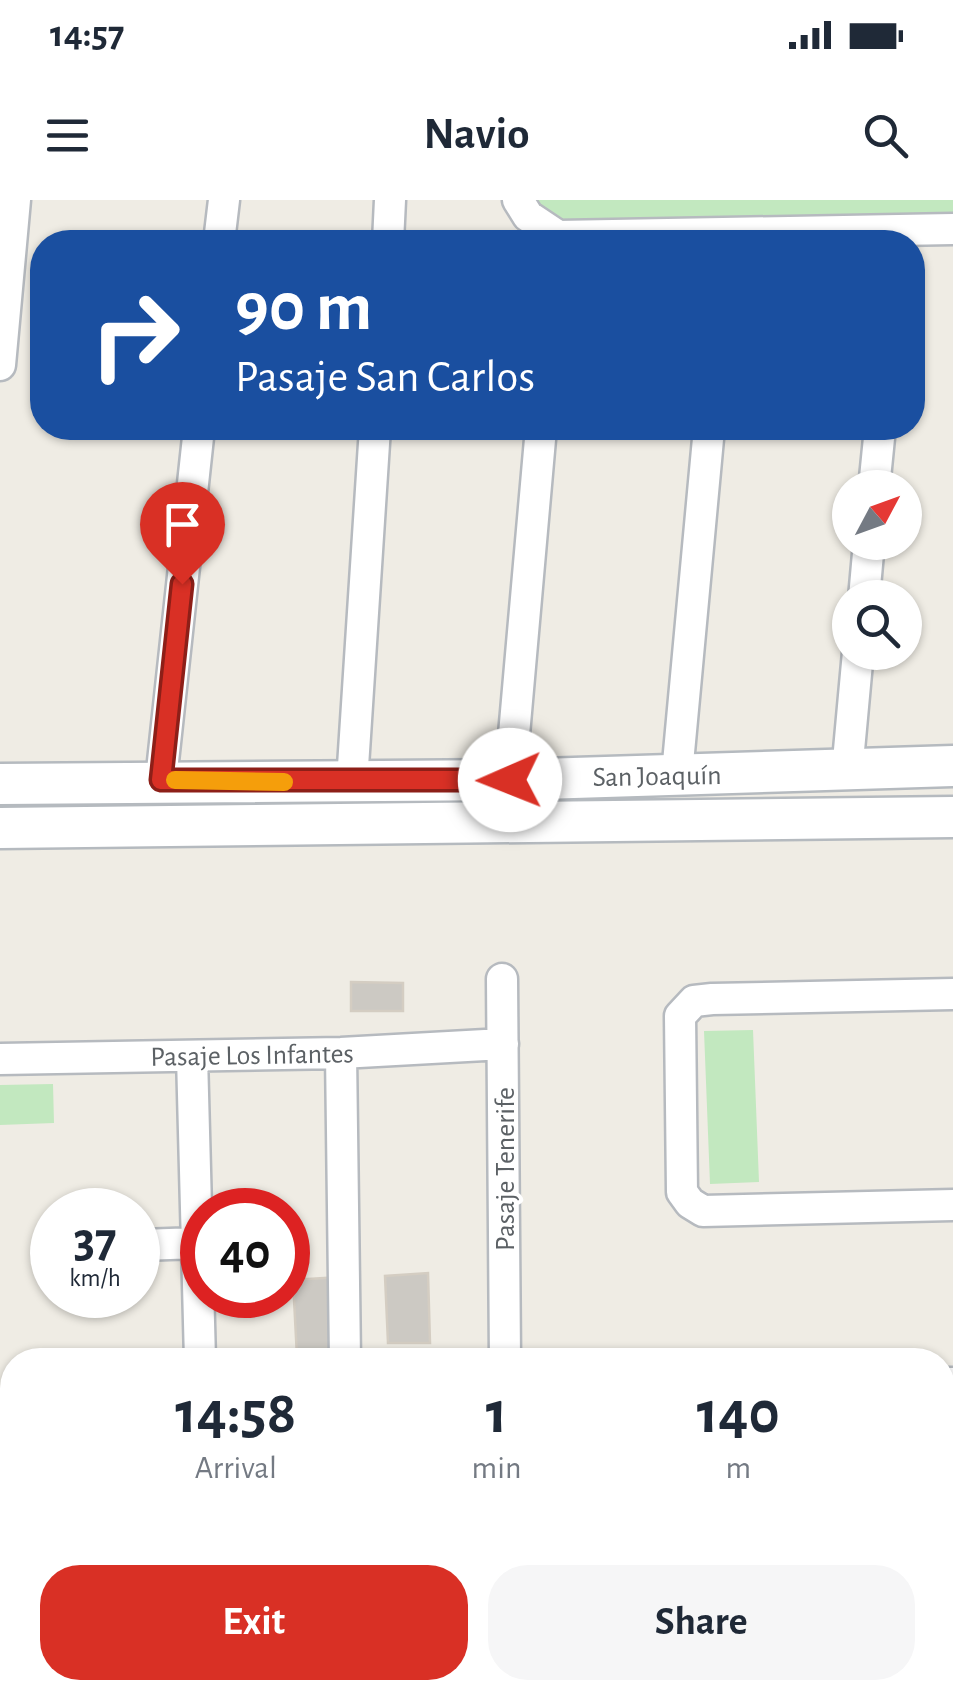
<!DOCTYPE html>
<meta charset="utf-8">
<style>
:root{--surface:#fff;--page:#f6f6f7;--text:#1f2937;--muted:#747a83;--accent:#d93025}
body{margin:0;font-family:"Alegreya Sans",sans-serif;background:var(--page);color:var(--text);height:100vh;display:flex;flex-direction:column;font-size:38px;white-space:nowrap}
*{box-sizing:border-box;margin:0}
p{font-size:32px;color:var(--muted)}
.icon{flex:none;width:55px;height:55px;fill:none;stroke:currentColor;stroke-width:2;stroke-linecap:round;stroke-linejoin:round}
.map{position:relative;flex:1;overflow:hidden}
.panel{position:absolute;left:0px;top:1148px;width:955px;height:352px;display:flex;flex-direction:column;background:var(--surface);border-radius:40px 40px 0 0;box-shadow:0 2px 8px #0004}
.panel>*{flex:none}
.top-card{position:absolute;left:30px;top:30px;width:895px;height:210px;border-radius:40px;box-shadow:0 2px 8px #0004;background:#1a4fa0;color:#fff;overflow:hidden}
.needle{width:65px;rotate:49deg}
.controls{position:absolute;left:832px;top:270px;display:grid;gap:20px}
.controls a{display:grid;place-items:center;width:90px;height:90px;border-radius:50%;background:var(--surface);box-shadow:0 2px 8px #0004;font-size:50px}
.speed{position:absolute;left:30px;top:988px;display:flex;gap:20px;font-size:50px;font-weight:700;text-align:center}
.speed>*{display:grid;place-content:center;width:130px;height:130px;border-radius:50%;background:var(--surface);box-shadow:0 2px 8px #0004;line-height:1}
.speed small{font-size:25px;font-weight:400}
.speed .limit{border:15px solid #d22;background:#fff;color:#111}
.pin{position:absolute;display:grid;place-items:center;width:85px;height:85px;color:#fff;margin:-102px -42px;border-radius:50% 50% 50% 0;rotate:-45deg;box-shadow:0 0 10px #0007}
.pin .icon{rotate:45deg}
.me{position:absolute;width:110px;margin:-55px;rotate:269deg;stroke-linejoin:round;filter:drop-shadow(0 0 8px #0008)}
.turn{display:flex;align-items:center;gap:35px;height:210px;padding:0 40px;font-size:45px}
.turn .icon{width:130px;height:130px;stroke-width:2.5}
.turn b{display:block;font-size:70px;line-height:85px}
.eta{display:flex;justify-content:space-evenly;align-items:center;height:170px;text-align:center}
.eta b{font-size:60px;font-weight:700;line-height:70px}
.cta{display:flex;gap:20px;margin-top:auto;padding:20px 40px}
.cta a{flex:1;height:115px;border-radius:40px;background:var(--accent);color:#fff;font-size:40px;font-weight:700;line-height:115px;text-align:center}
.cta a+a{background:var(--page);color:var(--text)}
.status{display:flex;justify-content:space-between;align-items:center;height:70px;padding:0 50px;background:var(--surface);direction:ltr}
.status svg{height:28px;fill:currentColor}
header{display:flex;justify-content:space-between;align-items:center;height:130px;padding:0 40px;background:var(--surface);font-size:45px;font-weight:700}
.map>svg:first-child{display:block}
</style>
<div class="status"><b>14:57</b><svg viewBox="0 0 49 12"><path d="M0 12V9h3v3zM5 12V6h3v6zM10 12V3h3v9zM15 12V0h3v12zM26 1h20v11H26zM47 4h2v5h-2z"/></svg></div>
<header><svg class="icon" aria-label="menu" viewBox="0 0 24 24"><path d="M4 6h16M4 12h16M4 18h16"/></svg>Navio<svg class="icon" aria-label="search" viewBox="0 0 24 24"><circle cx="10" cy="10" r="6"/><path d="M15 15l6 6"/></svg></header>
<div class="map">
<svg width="953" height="1499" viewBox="0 0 953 1499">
<rect width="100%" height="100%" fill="#efece4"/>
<!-- green -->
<path fill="#c2e8bf" d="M 518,0 L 953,0 L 953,29 L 558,36 Z
M 753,830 L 759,982 L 710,984 L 704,831 Z
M 53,884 L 54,923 L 0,925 L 0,885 Z
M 704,1488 L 753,1488 L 753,1499 L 704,1499 Z"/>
<!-- building -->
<path fill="#ccc9c3" stroke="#d4cdc2" stroke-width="2.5" d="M 351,782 L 403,783 L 403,811 L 351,811 Z
M 428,1073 L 430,1143 L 388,1143 L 385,1076 Z
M 339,1077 L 343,1155 L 297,1157 L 293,1080 Z"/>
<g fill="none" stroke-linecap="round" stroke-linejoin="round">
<defs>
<path id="street" d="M 518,0 L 528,16 L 558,36 L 953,29
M 219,42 L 224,0
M 388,42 L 390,0
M 0,165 L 15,0
M 874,288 L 880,228
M 864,398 L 869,342
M 847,572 L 858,452
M 677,574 L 709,228
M 161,580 L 199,228
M 510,580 L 541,228
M 352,582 L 375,228
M 502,779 L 505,1160
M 953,794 L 712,799 L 694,801 L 680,816 L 682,992 L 690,1003 L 703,1011 L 953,1005
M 341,853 L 345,1160
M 192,856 L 200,1160
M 0,859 L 341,853 L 503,844
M 142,1045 L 197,1043
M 942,1183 L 953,1183
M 0,1205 L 12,1205
M 942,1374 L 953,1374
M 0,1401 L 12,1400
M 358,1488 L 358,1499
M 696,1488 L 697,1499"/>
<path id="secondary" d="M 0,584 L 510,580 L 953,566
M 0,628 L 953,617"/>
</defs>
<!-- street casing -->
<use href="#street" stroke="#b6babf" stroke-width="35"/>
<!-- secondary casing -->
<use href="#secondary" stroke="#b5babf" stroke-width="45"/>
<!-- street -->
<use href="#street" stroke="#fff" stroke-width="30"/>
<!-- secondary -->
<use href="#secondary" stroke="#fff" stroke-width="40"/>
</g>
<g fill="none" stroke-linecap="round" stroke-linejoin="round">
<defs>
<path id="route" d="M 182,384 L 161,580 L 510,580"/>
</defs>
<!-- route casing -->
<use href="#route" stroke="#8d1f18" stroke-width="25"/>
<!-- route -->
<use href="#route" stroke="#d93025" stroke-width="18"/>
<!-- slow -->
<path stroke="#f59e0b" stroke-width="18" d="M 175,580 L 284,582"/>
</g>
<g text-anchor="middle" stroke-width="8" stroke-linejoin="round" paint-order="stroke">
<!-- street labels -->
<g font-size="28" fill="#5c6165" stroke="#fff">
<text transform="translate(657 575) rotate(-1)" y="10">San Joaquín</text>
<text transform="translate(252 854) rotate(-1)" y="10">Pasaje Los Infantes</text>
<text transform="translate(504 969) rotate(-90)" y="10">Pasaje Tenerife</text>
</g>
</g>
</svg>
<div class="controls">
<a><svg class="needle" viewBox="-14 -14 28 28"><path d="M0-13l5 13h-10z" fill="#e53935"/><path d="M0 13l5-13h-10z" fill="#747a83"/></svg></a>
<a><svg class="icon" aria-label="search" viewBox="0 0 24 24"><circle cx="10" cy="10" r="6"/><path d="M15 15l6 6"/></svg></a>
</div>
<div class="speed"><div>37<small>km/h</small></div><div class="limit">40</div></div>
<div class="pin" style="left:182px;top:384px;background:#d93025"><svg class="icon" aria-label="arrive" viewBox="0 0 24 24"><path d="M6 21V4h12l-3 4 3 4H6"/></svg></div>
<svg class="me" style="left:510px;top:580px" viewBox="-20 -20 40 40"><circle r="19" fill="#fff"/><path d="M0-13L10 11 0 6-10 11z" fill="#d93025"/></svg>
<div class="top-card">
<div class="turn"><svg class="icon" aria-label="right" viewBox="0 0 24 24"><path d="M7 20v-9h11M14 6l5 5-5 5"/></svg><div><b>90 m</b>Pasaje San Carlos</div></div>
</div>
<section class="panel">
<div class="eta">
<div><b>14:58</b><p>Arrival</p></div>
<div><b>1</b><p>min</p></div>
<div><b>140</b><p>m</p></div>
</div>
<div class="cta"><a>Exit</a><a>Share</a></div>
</section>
</div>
